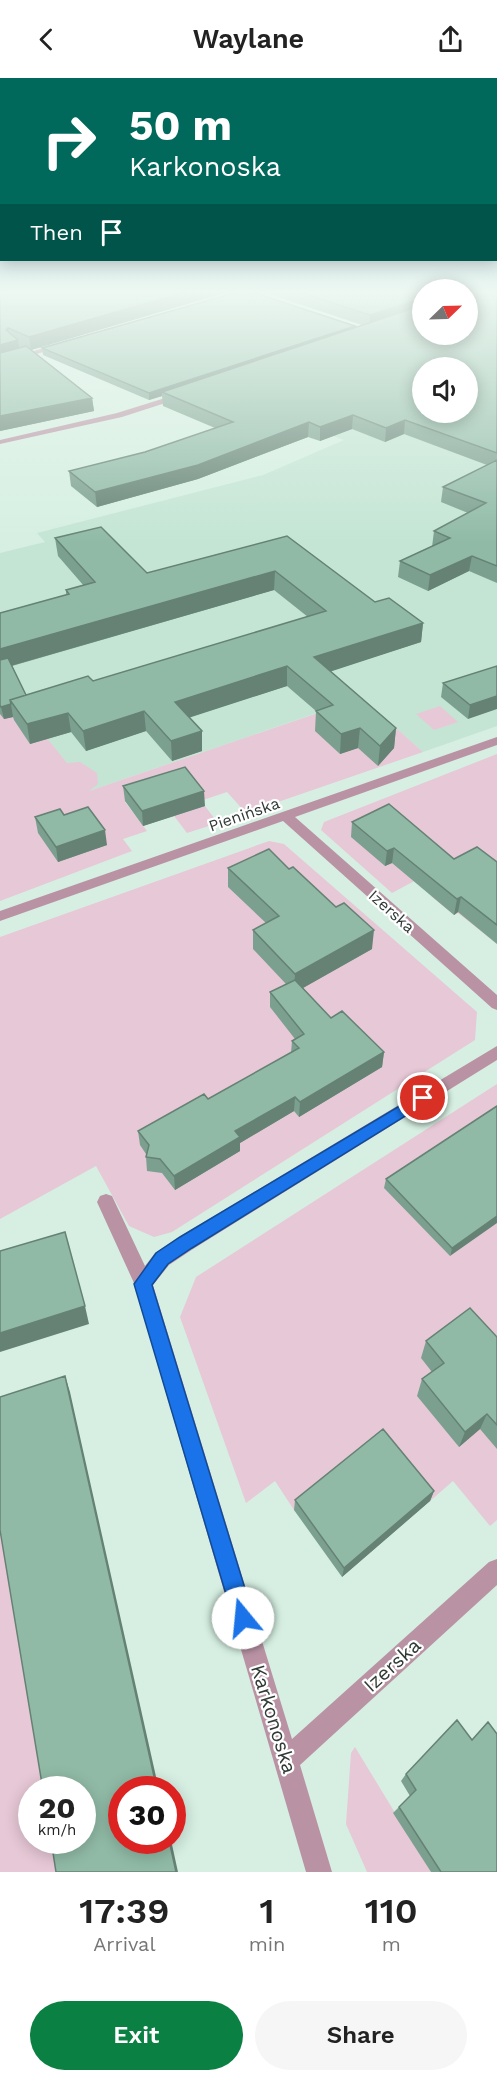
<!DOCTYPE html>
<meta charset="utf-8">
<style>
:root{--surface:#fff;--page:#f6f6f6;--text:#222;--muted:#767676;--accent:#0b8043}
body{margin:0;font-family:"Work Sans",sans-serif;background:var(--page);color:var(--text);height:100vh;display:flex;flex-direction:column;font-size:22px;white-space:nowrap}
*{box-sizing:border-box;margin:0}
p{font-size:20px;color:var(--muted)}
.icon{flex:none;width:33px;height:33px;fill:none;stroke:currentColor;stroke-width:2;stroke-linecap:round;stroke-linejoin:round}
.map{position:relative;height:1794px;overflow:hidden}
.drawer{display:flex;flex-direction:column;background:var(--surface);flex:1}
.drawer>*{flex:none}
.top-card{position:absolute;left:0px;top:0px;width:498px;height:183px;box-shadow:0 3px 15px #0003;background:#00695c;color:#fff;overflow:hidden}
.needle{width:39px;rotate:67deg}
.tools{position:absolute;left:412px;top:201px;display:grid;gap:12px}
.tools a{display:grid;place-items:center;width:66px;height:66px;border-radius:50%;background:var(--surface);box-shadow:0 3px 15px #0003;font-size:30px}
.speed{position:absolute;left:18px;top:1698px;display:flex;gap:12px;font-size:30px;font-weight:700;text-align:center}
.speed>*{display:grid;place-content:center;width:78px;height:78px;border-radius:50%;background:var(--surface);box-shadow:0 3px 15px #0003;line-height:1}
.speed small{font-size:15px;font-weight:400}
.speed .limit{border:9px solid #d22;background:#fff;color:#111}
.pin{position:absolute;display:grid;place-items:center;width:51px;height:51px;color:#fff;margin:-26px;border:3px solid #fff;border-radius:50%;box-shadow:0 2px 6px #0007}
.me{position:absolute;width:66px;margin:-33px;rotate:343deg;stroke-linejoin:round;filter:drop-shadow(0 0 4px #0008)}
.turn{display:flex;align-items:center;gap:21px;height:126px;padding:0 30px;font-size:27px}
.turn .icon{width:78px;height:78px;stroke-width:2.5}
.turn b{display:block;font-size:42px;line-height:51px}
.then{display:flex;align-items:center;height:57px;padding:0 30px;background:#0003;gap:12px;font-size:22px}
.eta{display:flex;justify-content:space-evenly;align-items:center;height:102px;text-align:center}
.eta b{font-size:36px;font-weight:600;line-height:42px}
.primary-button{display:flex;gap:12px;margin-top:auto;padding:12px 30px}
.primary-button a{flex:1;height:69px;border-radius:36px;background:var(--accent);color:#fff;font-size:24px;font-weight:600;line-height:69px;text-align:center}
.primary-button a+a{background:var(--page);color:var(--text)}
header{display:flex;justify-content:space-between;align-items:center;height:78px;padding:0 30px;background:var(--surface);font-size:27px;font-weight:600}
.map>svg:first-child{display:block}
</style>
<header><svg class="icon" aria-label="back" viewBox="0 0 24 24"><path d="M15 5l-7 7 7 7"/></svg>Waylane<svg class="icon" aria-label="share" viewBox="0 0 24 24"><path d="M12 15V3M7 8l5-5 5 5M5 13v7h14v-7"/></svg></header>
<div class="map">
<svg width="497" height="1794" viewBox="0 0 497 1794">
<rect width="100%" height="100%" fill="#d6efe2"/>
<!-- built -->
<path fill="#c4e5d4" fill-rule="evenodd" d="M 369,254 L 497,294 L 497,648 L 423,674 L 361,620 L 89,713 L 10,614 L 0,608 L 0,475 L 45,464 L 37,455 L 263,397 L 344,362 L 204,310 ZM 423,290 L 468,290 L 468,334 L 423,334 Z"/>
<!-- green -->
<path fill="#e7c8d6" d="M 10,614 L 67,685 L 80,684 L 97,695 L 98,706 L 89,713 L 362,620 L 423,674 L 246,735 L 227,714 L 200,723 L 125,724 L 147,753 L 123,761 L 132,773 L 0,823 L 0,617 Z
M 440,628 L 458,644 L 434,652 L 416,636 Z
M 497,676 L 497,866 L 458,835 L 454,837 L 431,818 L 435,816 L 418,801 L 392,815 L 321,752 L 324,744 Z
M 205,728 L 218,745 L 187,755 L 174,738 Z
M 269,763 L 284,766 L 477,934 L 475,962 L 172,1154 L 154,1159 L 129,1148 L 96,1088 L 0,1141 L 0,859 Z
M 497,1006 L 497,1442 L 490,1448 L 453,1403 L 430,1423 L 380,1362 L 294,1432 L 275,1403 L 246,1425 L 180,1239 L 196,1199 Z
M 0,1415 L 49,1711 L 32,1712 L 32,1762 L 57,1763 L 62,1794 L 0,1794 Z
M 355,1669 L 431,1794 L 367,1794 L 346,1746 L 351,1675 Z"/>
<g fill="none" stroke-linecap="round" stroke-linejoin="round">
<!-- minor -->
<path fill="#b993a4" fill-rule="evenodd" d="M 61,265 L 63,268 L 0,287 L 0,283 Z
M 181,315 L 184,319 L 122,339 L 0,366 L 0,362 L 117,335 Z
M 497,659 L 497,667 L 295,739 L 497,917 L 497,932 L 492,930 L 283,743 L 0,843 L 0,833 Z
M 497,968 L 497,982 L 193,1171 L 169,1187 L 153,1207 L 292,1661 L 489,1484 L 497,1481 L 497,1507 L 300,1687 L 332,1794 L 306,1794 L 134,1205 L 97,1124 L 100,1118 L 106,1116 L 112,1118 L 145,1188 L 155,1175 L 179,1159 Z"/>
</g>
<!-- wall -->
<path fill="#7ca08f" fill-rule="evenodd" d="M 0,213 L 231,213 L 31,272 L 92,320 L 94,333 L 0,353 Z
M 260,213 L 423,213 L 423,256 L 497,213 L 497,505 L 469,493 L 428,513 L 398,499 L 400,483 L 432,469 L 434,453 L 468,435 L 441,424 L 443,409 L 487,387 L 404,356 L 385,364 L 352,351 L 320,363 L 308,359 L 198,401 L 97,429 L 71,408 L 69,393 L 145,374 L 215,350 L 163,328 L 162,318 L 149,322 L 43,277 L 42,270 L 355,250 L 362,247 Z
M 287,458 L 375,524 L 423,545 L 421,564 L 330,593 L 396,650 L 394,670 L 378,688 L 358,670 L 340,676 L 315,653 L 316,633 L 287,608 L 189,639 L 202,673 L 172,683 L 146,653 L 86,673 L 71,654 L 30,666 L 14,642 L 13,639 L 4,641 L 0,636 L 0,535 L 66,517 L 66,512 L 84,508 L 58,478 L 55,460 L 147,495 ZM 274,512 L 308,539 L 93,603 L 26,617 L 12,588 Z
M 497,588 L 468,641 L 441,619 L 443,605 Z
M 123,708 L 205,728 L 143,748 L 125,723 Z
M 64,737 L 107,767 L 58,784 L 38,755 L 35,739 Z
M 352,744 L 454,781 L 497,784 L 497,866 L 458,834 L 454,837 L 392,785 L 385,788 L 351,759 Z
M 228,790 L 289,791 L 372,871 L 303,910 L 331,940 L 384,974 L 382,989 L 299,1039 L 294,1033 L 240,1065 L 240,1073 L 175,1112 L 162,1095 L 147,1093 L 146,1079 L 146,1076 L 140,1067 L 138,1053 L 208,1021 L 291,975 L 292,963 L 295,961 L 270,929 L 270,914 L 286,906 L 253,871 L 253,852 L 266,845 L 228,809 Z
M 497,1028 L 450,1178 L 384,1110 L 386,1101 Z
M 497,1259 L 497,1371 L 480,1351 L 459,1369 L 417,1318 L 422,1301 L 432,1294 L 421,1280 L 426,1263 Z
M 434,1413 L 430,1423 L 342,1499 L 294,1432 L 295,1422 Z
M 406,1696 L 497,1794 L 431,1794 L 393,1735 L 410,1718 L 401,1703 Z"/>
<!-- shaded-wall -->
<path fill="#658274" d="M 189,213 L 231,213 L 31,272 L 29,259 Z
M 423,220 L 422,232 L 369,250 L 370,237 Z
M 355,248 L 355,254 L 162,314 L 162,318 L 149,322 L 149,315 Z
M 8,250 L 10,262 L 18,262 L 20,275 L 0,281 L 0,267 Z
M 92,320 L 94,333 L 0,353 L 0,338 Z
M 353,337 L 352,351 L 320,363 L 320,349 Z
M 405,342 L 404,356 L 385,364 L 386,350 Z
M 309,344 L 308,359 L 198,401 L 97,429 L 95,414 Z
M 472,478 L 469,493 L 428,513 L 430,497 Z
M 275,493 L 274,512 L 0,591 L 0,571 Z
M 423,545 L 421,564 L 314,599 L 314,579 Z
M 287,588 L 287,608 L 176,644 L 175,624 Z
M 497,618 L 497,631 L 468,641 L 470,627 Z
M 11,626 L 13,639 L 4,641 L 1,629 Z
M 144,633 L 146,653 L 86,673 L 83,653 Z
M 68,635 L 71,654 L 30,666 L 27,646 Z
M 360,650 L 358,670 L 340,676 L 341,656 Z
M 396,650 L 394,670 L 378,688 L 380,668 Z
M 202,653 L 202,673 L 172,683 L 171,663 Z
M 204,713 L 205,728 L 143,748 L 142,733 Z
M 105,752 L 107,767 L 58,784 L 56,769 Z
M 394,770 L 392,785 L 385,788 L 387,773 Z
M 461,819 L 458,834 L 454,837 L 457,821 Z
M 374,852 L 372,871 L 294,915 L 295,896 Z
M 384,974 L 382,989 L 299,1039 L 300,1024 Z
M 295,1019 L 294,1033 L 240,1065 L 240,1073 L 175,1112 L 174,1098 L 235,1053 Z
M 497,1138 L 497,1145 L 450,1178 L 452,1170 Z
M 85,1228 L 89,1246 L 0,1274 L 0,1255 Z
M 65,1298 L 70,1314 L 159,1712 L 157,1712 Z
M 487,1336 L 480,1351 L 459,1369 L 465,1354 Z
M 434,1413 L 430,1423 L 342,1499 L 344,1490 Z
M 169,1762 L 171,1762 L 178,1794 L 176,1794 Z"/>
<!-- building -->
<path fill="#90baa6" stroke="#658274" stroke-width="1.5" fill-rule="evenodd" d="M 0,213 L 189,213 L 29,259 L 8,250 L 6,252 L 18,262 L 0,267 Z
M 241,213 L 249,213 L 355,248 L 149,315 L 42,270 Z
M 296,213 L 423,213 L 423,220 L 370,237 Z
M 468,213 L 497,213 L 497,375 L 405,342 L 386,350 L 353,337 L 320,349 L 309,344 L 198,387 L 95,414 L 69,393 L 145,374 L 233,344 L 162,314 L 423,227 L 423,256 L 468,256 ZM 423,290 L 468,290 L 468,334 L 423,334 Z
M 26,268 L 92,320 L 0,338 L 0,275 Z
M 497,382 L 497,488 L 472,478 L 430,497 L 400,483 L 450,460 L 434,453 L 486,425 L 443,409 Z
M 101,449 L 147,495 L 287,458 L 375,524 L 389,520 L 423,545 L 314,579 L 396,650 L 380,668 L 360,650 L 341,656 L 316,633 L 333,627 L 287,588 L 175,624 L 202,653 L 171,663 L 144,633 L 83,653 L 68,635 L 27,646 L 10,622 L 88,598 L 93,603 L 326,533 L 275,493 L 0,571 L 0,535 L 69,516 L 66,512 L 95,504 L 55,460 Z
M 8,580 L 26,617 L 10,622 L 11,626 L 1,629 L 0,627 L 0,582 Z
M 497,588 L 497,618 L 470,627 L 443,605 Z
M 185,689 L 204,713 L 142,733 L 123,708 Z
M 389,726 L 454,781 L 477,769 L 497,784 L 497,847 L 461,819 L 457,821 L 394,770 L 387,773 L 352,744 Z
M 88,729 L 105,752 L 56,769 L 35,739 L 60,731 L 64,737 Z
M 269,771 L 289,791 L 293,789 L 336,829 L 344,825 L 374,852 L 295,896 L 253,852 L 279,838 L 228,790 Z
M 295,902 L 331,940 L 342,933 L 384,974 L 300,1024 L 295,1019 L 235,1053 L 240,1059 L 174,1098 L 160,1081 L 146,1079 L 149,1067 L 138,1053 L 204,1016 L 208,1021 L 299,970 L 292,963 L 304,956 L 270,914 Z
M 497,1028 L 497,1138 L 452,1170 L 386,1101 Z
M 65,1154 L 85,1228 L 0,1255 L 0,1173 Z
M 470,1230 L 497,1259 L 497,1347 L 487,1336 L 465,1354 L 422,1301 L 444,1285 L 426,1263 Z
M 65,1298 L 157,1712 L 122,1712 L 122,1762 L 169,1762 L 176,1794 L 56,1794 L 51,1762 L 82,1762 L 82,1712 L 43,1712 L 0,1452 L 0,1319 Z
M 383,1351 L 434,1413 L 344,1490 L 295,1422 Z
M 457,1642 L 472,1662 L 488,1644 L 497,1656 L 497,1794 L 441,1794 L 399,1729 L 416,1712 L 406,1696 Z"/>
<!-- sky -->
<linearGradient id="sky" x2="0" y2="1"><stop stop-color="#79aac2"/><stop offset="0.46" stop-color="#edf8f2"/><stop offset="1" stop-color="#edf8f2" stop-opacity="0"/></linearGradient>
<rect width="497" height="465" fill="url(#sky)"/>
<!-- route -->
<path fill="#1a73e8" stroke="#114b97" stroke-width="1.5" d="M 423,1014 L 431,1020 L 428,1024 L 192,1170 L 168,1186 L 152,1207 L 254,1540 L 251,1548 L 243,1551 L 236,1548 L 233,1540 L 134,1206 L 156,1175 L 180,1159 Z"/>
<g text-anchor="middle" stroke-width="4.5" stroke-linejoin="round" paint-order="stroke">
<!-- street labels -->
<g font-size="16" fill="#313b36" stroke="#fff">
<text transform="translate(244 736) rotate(-19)" y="6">Pienińska</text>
<text transform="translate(392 833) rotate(42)" y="6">Izerska</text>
</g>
<!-- near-street labels -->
<g font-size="20" fill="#313b36" stroke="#fff">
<text transform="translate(392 1587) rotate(-42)" y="7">Izerska</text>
<text transform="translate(274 1641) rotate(73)" y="7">Karkonoska</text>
</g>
</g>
</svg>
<div class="tools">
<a><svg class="needle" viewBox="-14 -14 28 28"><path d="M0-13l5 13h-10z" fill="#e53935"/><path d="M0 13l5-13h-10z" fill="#767676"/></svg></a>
<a><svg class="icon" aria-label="sound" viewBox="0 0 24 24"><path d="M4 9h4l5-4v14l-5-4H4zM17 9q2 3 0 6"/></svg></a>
</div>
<div class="speed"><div>20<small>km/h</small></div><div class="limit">30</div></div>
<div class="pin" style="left:423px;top:1020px;background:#d93025"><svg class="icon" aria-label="arrive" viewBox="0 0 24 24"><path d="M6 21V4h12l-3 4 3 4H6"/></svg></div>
<svg class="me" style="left:243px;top:1540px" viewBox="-20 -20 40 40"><circle r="19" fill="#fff"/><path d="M0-13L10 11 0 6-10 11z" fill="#1a73e8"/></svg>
<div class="top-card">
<div class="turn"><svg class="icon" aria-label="right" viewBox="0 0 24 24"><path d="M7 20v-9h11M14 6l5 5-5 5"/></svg><div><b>50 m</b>Karkonoska</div></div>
<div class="then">Then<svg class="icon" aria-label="arrive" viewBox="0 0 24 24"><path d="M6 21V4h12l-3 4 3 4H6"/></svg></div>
</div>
</div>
<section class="drawer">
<div class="eta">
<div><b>17:39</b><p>Arrival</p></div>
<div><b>1</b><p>min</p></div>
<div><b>110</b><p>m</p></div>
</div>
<div class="primary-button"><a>Exit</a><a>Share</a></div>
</section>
